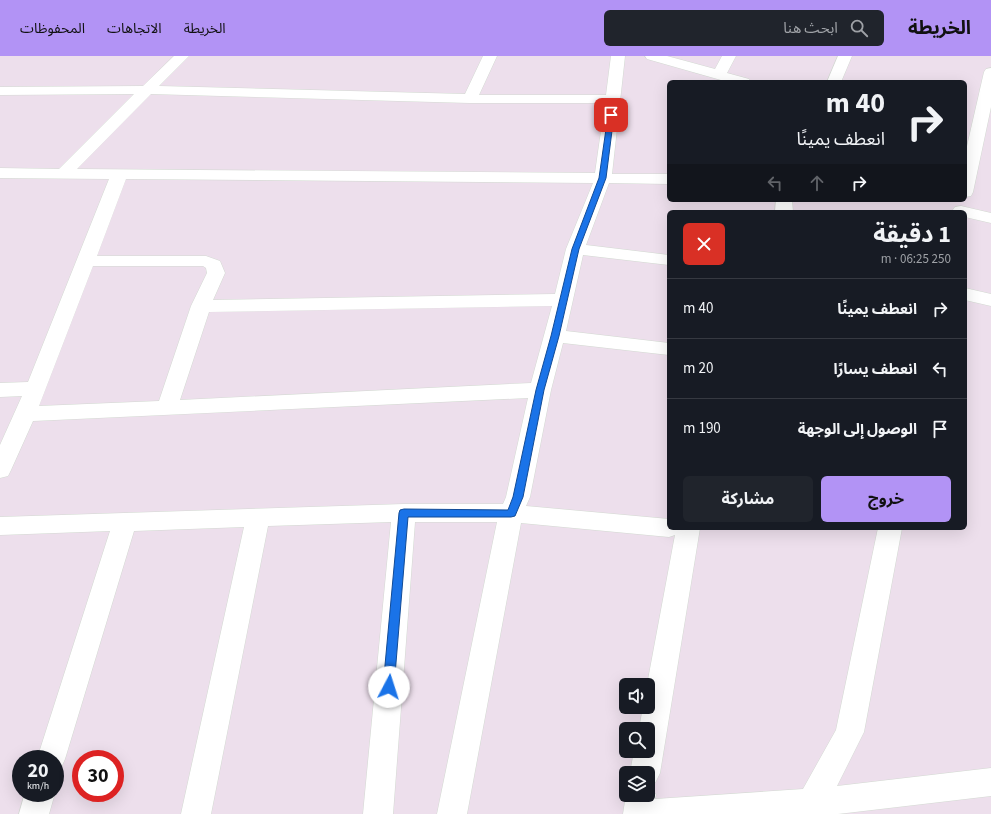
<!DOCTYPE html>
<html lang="ar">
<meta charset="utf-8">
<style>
:root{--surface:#171b24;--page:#20242c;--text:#f1f3f6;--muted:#9ea1a6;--line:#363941;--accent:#b293f5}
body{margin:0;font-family:"Source Sans 3","Noto Sans Arabic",sans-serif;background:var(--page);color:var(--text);direction:rtl;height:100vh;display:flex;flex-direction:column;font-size:15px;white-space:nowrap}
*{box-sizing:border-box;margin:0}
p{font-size:13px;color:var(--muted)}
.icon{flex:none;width:22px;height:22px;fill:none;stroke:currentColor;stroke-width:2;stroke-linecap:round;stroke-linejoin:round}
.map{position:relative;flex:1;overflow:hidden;direction:ltr}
.side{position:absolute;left:667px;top:154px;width:300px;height:320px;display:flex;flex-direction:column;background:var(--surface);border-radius:6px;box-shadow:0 4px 16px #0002;direction:rtl}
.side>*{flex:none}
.top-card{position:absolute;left:667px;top:24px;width:300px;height:122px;border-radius:6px;box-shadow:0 4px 16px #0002;direction:rtl;background:#171b24;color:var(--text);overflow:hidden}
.fabs{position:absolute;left:619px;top:622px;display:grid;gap:8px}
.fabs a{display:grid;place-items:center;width:36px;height:36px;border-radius:6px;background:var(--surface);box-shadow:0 4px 16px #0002;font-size:20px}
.speed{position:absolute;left:12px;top:694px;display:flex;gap:8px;font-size:20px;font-weight:700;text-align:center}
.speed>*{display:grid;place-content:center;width:52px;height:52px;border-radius:50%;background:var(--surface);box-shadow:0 4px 16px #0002;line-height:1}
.speed small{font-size:10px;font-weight:400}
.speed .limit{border:6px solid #d22;background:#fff;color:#111}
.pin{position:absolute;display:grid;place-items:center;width:34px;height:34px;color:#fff;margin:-17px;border-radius:8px;box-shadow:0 2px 6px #0006}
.me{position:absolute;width:44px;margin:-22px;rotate:5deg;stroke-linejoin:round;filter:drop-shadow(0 0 3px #0008)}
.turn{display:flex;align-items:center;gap:14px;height:84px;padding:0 16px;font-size:18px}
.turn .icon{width:52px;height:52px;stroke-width:2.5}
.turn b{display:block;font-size:28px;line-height:34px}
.lanes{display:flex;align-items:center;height:38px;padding:0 16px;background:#0003;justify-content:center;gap:20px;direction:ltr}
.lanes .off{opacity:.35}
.round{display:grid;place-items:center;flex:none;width:42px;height:42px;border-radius:6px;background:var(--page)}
.summary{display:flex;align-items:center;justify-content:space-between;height:68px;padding:0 16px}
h1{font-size:24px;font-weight:700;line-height:30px}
.cta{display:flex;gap:8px;margin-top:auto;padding:8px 16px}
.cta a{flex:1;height:46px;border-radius:6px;background:var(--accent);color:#111;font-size:16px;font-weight:700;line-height:46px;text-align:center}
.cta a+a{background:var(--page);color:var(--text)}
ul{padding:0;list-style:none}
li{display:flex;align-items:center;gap:12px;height:60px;padding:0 16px;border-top:1px solid var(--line)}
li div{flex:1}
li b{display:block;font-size:15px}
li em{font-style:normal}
header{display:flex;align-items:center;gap:24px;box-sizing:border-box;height:56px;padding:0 20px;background:var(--accent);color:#111}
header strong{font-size:19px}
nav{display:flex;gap:22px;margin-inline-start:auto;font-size:14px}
.search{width:280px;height:36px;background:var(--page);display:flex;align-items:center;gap:10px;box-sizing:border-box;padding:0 14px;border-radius:6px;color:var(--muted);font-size:15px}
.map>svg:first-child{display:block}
</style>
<header>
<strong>الخريطة</strong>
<div class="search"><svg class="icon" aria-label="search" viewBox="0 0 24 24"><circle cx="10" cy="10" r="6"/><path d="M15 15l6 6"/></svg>ابحث هنا</div>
<nav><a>الخريطة</a><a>الاتجاهات</a><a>المحفوظات</a></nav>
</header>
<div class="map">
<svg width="991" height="758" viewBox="0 0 991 758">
<rect width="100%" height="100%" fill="#eddfec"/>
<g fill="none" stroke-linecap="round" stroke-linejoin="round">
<defs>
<path id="street" d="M 174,0 L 189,0 L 159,30 L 465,38 L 483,0 L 497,0 L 479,39 L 606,39 L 611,0 L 625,0 L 612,118 L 669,118 L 669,128 L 609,127 L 586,189 L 669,199 L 669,209 L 583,199 L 566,275 L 669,287 L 669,299 L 563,287 L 551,334 L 530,441 L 526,450 L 669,463 L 669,472 L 700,472 L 660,717 L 655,727 L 650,729 L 656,739 L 655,743 L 803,733 L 836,674 L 878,472 L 902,472 L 864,676 L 837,730 L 991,712 L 991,740 L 838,758 L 623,758 L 626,739 L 648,739 L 648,717 L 630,717 L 634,695 L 648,695 L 648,673 L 639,673 L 643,651 L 648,651 L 648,629 L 647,629 L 675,479 L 669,481 L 521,467 L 467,758 L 437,758 L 497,466 L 415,466 L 393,758 L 363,758 L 391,466 L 268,470 L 211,758 L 181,758 L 244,471 L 134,475 L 65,703 L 61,712 L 55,715 L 55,703 L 37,703 L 110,475 L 0,479 L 0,461 L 404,448 L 503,448 L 506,441 L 528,342 L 33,365 L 11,414 L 8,420 L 0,422 L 0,389 L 22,340 L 0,341 L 0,327 L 28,326 L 109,123 L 0,122 L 0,112 L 59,113 L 134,38 L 0,39 L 0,31 L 143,30 ZM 151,38 L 470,47 L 605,47 L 595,117 L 77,113 ZM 126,123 L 593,127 L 566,193 L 555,238 L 213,244 L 225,217 L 220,205 L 206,200 L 97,200 ZM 93,210 L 203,210 L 206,212 L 207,217 L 191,250 L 159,345 L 39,350 ZM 552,250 L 531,327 L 180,344 L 209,256 Z
M 645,0 L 667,0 L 715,13 L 722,0 L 736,0 L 727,17 L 749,23 L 751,26 L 728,26 L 647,3 Z
M 838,0 L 852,0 L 841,26 L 827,26 Z
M 991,12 L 991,51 L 973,136 L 971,140 L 965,141 L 965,99 L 984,16 L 986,13 Z
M 776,144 L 792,144 L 793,156 L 775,156 Z
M 961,150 L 991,157 L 991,167 L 965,161 L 965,156 L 952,155 L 955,151 Z
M 965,232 L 991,238 L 991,250 L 965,244 Z
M 25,737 L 55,737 L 49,758 L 19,758 Z"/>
</defs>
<!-- street casing -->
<use href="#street" stroke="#d3dad2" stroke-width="1"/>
<!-- street -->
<use href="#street" fill="#fff" fill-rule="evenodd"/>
</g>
<!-- route -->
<path fill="#1a73e8" stroke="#114b97" d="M 611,57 L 614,59 L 606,122 L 579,193 L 559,280 L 544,334 L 523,441 L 515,460 L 511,461 L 408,461 L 394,631 L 393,635 L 389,636 L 385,635 L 383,631 L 399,457 L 400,454 L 404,453 L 508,454 L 513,441 L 536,334 L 551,280 L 572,193 L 599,122 L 608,59 Z"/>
</svg>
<div class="fabs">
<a><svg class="icon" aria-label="sound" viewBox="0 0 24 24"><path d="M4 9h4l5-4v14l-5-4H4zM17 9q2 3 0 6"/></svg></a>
<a><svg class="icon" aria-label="search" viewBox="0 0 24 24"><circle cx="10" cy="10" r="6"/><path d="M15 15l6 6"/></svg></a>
<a><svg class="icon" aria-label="layers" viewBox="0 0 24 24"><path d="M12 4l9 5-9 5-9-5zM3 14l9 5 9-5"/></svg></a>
</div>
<div class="speed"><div>20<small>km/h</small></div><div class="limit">30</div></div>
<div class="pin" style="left:611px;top:59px;background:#d93025"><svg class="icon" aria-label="arrive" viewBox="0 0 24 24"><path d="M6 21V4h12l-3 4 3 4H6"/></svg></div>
<svg class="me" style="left:389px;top:631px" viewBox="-20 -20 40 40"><circle r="19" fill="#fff"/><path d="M0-13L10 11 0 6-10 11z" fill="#1a73e8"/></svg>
<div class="top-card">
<div class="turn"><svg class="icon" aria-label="right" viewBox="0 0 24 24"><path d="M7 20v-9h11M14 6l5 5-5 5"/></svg><div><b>40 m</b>انعطف يمينًا</div></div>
<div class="lanes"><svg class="icon off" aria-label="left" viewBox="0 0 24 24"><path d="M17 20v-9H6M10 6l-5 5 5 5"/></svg><svg class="icon off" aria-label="ahead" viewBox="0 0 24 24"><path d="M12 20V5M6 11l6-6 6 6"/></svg><svg class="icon" aria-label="right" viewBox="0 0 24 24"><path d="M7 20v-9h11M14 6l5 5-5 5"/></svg></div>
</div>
<section class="side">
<div class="summary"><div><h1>1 دقيقة</h1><p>250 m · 06:25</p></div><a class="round" style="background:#d93025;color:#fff"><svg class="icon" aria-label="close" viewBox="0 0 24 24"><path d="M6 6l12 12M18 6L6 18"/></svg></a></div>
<ul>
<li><svg class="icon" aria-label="right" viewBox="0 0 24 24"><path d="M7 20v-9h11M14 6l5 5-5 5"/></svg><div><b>انعطف يمينًا</b></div><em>40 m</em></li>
<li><svg class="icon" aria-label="left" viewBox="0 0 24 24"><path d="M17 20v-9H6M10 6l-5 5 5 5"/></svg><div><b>انعطف يسارًا</b></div><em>20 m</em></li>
<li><svg class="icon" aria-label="arrive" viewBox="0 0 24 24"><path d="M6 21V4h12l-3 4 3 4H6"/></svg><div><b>الوصول إلى الوجهة</b></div><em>190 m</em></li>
</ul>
<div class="cta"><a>خروج</a><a>مشاركة</a></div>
</section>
</div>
